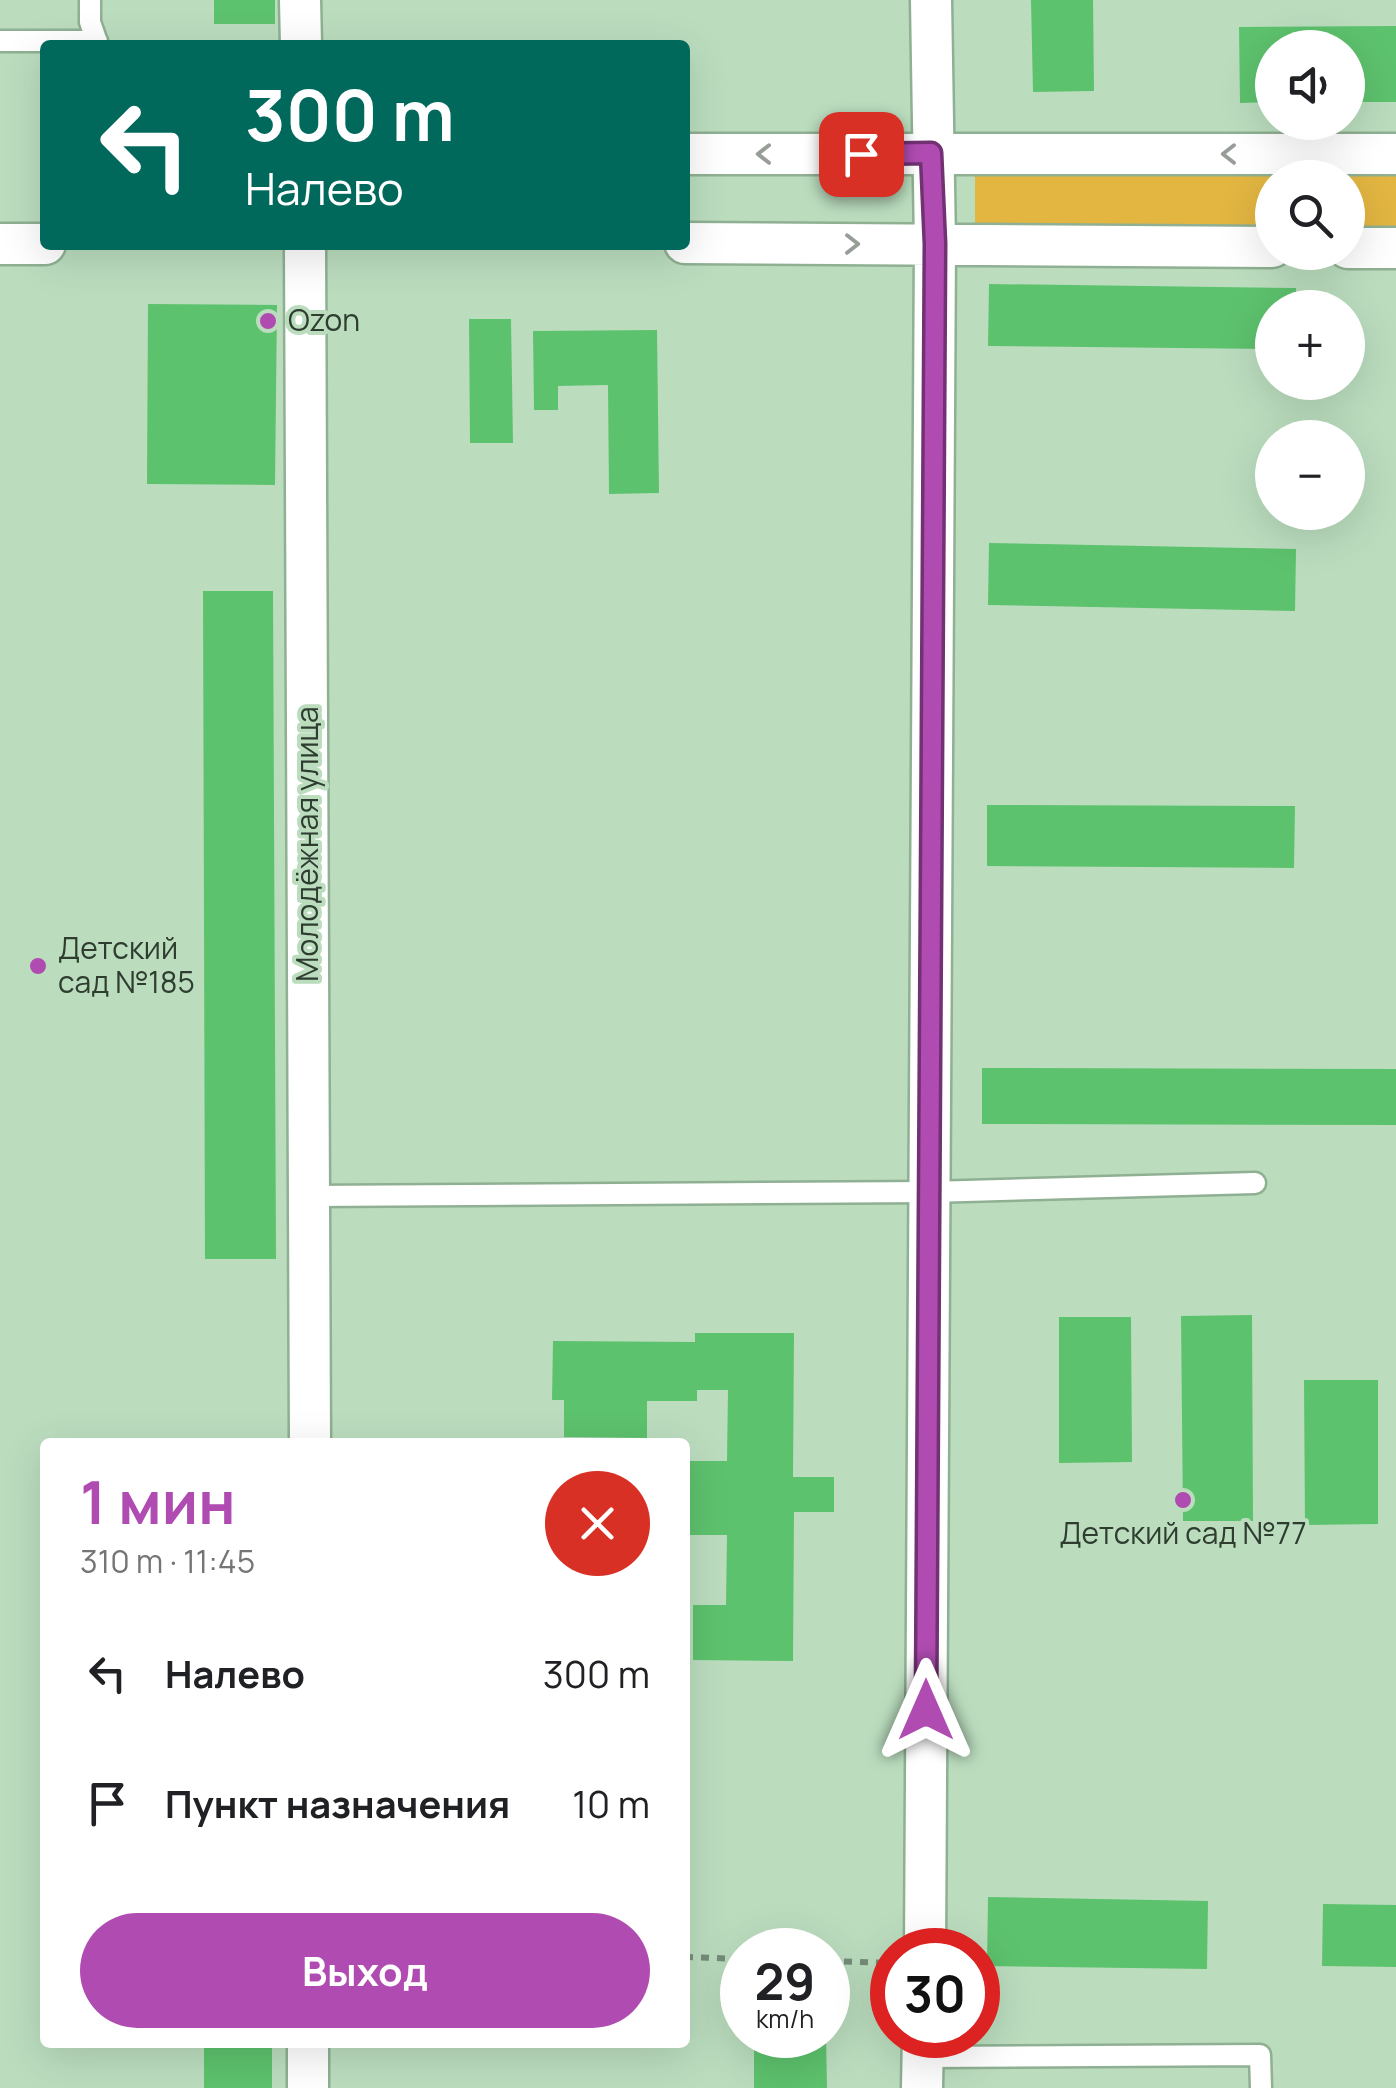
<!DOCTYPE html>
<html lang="ru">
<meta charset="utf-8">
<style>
:root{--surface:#fff;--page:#f2f2f2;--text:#202124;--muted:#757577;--accent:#b04cb1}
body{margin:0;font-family:Manrope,sans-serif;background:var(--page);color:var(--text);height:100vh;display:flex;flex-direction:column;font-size:38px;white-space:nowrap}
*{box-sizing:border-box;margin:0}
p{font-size:32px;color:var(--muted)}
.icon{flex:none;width:55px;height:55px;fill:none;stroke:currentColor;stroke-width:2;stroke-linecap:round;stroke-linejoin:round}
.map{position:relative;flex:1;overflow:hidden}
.details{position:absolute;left:40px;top:1438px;width:650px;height:610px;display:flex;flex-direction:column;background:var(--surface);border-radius:10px;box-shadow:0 10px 40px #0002}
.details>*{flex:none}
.guide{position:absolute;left:40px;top:40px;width:650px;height:210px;border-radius:10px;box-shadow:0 10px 40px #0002;background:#00695c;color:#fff;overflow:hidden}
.fabs{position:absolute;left:1255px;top:30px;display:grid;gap:20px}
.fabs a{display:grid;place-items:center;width:110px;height:110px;border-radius:50%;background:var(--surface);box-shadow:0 10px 40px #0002;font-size:50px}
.speed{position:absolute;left:720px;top:1928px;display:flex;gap:20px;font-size:50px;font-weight:700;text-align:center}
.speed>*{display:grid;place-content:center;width:130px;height:130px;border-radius:50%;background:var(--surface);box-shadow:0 10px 40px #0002;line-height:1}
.speed small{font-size:25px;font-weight:400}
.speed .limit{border:15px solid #d22;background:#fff;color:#111}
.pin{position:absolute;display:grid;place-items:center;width:85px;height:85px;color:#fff;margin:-42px;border-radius:20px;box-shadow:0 5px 15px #0006}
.me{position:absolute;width:110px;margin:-55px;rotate:0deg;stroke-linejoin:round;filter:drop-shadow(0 0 8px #0008)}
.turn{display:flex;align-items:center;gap:35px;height:210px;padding:0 40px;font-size:45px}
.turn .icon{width:130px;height:130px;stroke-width:2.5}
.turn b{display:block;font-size:70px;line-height:85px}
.round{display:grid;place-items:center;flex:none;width:105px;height:105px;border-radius:52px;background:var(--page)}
.head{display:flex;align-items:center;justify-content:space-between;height:170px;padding:0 40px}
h1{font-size:60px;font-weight:700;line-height:75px;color:var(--accent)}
.primary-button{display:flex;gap:20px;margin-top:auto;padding:20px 40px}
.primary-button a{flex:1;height:115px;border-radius:60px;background:var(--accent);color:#fff;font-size:40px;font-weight:700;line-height:115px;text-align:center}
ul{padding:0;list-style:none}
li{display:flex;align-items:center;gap:30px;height:130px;padding:0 40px}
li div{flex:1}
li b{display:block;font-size:38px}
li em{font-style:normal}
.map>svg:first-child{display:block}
</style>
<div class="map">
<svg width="1396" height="2088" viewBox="0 0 1396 2088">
<rect width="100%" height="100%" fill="#bbddbe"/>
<!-- green -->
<path fill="#e3b642" d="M 975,159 L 1396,171 L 1396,234 L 1348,234 L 1348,178 L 1272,178 L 1272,234 L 975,235 Z"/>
<!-- building -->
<path fill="#5dc26d" d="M 214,0 L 275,0 L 275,24 L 214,24 Z
M 1031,0 L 1093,0 L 1094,91 L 1033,92 Z
M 1396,26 L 1396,102 L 1348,102 L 1348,48 L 1272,48 L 1272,102 L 1240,103 L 1239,27 Z
M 989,284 L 1296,288 L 1296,308 L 1272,308 L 1272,349 L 988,346 Z
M 148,304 L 277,305 L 275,485 L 147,484 Z
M 469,319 L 511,319 L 513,443 L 470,443 Z
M 657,330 L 659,493 L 609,494 L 608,385 L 558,386 L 558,410 L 534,410 L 533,331 Z
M 989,543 L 1296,549 L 1295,611 L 988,605 Z
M 203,591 L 273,591 L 276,1259 L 205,1259 Z
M 987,805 L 1295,806 L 1294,868 L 987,866 Z
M 982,1068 L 1396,1069 L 1396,1125 L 982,1124 Z
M 1252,1315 L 1253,1521 L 1183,1521 L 1181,1316 Z
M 1059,1317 L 1131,1317 L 1132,1462 L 1059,1463 Z
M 695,1333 L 794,1333 L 793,1477 L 834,1477 L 834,1512 L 794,1512 L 793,1661 L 693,1660 L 693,1605 L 726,1605 L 727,1535 L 685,1535 L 685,1461 L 727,1461 L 728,1390 L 697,1390 L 697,1401 L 647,1401 L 647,1438 L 564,1437 L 564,1400 L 552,1400 L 553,1341 L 695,1342 Z
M 1304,1380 L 1378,1380 L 1378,1524 L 1305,1525 Z
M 988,1897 L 1208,1901 L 1207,1969 L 987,1966 Z
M 1323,1904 L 1396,1905 L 1396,1967 L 1322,1966 Z
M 754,2035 L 826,2035 L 827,2088 L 754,2088 Z
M 204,2042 L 272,2042 L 272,2088 L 204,2088 Z"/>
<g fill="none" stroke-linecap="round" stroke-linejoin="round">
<defs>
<path id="service" d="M 90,0 L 90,22 L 98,45
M 0,41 L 97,41
M 310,1196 L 930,1192 L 1255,1183
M 922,2057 L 1260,2055 L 1261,2088"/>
<path id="minor" d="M 300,0 L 301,45
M 685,154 L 1396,154
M 685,243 L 1272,247
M 0,244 L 45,244
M 305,245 L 310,1442
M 1348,248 L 1396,248
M 925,1950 L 935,244 L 931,0
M 308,2042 L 308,2088
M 922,2088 L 923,2035"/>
</defs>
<!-- service casing -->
<use href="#service" stroke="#8fb092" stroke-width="25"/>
<!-- minor casing -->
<use href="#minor" stroke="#8fb092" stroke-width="45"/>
<!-- path -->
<path stroke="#768e79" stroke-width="6" stroke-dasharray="8 8" stroke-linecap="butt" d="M 685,1957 L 742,1959
M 828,1961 L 891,1963"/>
<!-- service -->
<use href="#service" stroke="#fff" stroke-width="20"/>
<!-- minor -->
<use href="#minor" stroke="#fff" stroke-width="40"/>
</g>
<!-- one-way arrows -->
<defs><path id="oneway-chevron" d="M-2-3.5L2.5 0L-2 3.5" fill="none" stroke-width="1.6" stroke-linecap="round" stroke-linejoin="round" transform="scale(2.5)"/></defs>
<g stroke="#979e98">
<use href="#oneway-chevron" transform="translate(764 154) rotate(180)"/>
<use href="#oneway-chevron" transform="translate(1229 154) rotate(-180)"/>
<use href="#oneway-chevron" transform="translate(852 244)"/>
</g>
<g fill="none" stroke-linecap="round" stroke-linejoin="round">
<defs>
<path id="route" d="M 861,154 L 931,153 L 935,244 L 926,1710"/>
</defs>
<!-- route casing -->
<use href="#route" stroke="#723173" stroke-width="25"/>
<!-- route -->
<use href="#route" stroke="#b04cb1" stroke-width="18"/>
</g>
<!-- markers -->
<g fill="#b04cb1" stroke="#bbddbe" stroke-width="4">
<circle cx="268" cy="321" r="10"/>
<circle cx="38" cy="966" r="10"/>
<circle cx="1183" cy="1500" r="10"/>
</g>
<g text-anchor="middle" stroke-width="8" stroke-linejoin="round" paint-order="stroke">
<!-- poi labels -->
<g font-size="30" fill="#2f3d31" stroke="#bbddbe" text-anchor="start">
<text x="288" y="331">Ozon</text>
<text x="58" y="959">Детский<tspan x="58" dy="34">сад №185</tspan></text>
<text x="1183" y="1544" text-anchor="middle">Детский сад №77</text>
</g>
<!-- street labels -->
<g font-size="30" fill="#2f3d31" stroke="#bbddbe">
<text transform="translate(308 844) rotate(-90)" y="10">Молодёжная улица</text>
</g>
</g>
</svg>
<div class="fabs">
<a><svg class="icon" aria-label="sound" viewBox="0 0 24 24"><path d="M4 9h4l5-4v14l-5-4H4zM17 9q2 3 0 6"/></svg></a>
<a><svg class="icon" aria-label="search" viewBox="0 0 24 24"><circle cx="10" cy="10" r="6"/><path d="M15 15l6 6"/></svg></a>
<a>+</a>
<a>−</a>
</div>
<div class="speed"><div>29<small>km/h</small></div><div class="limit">30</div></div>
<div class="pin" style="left:861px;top:154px;background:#d93025"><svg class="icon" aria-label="arrive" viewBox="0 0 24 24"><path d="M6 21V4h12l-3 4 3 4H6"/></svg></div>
<svg class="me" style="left:926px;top:1710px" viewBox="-20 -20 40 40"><path d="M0-17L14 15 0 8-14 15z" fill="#b04cb1" stroke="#fff" stroke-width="4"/></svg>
<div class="guide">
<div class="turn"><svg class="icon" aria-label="left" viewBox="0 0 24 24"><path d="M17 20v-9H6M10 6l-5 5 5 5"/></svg><div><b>300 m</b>Налево</div></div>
</div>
<section class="details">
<div class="head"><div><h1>1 мин</h1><p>310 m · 11:45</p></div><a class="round" style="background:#d93025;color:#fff"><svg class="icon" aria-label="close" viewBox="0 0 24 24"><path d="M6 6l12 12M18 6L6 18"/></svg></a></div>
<ul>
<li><svg class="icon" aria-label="left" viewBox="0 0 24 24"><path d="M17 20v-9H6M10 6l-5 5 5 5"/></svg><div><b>Налево</b></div><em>300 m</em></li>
<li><svg class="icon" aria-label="arrive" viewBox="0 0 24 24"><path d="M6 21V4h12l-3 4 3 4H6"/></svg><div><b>Пункт назначения</b></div><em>10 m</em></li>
</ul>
<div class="primary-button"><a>Выход</a></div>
</section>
</div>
